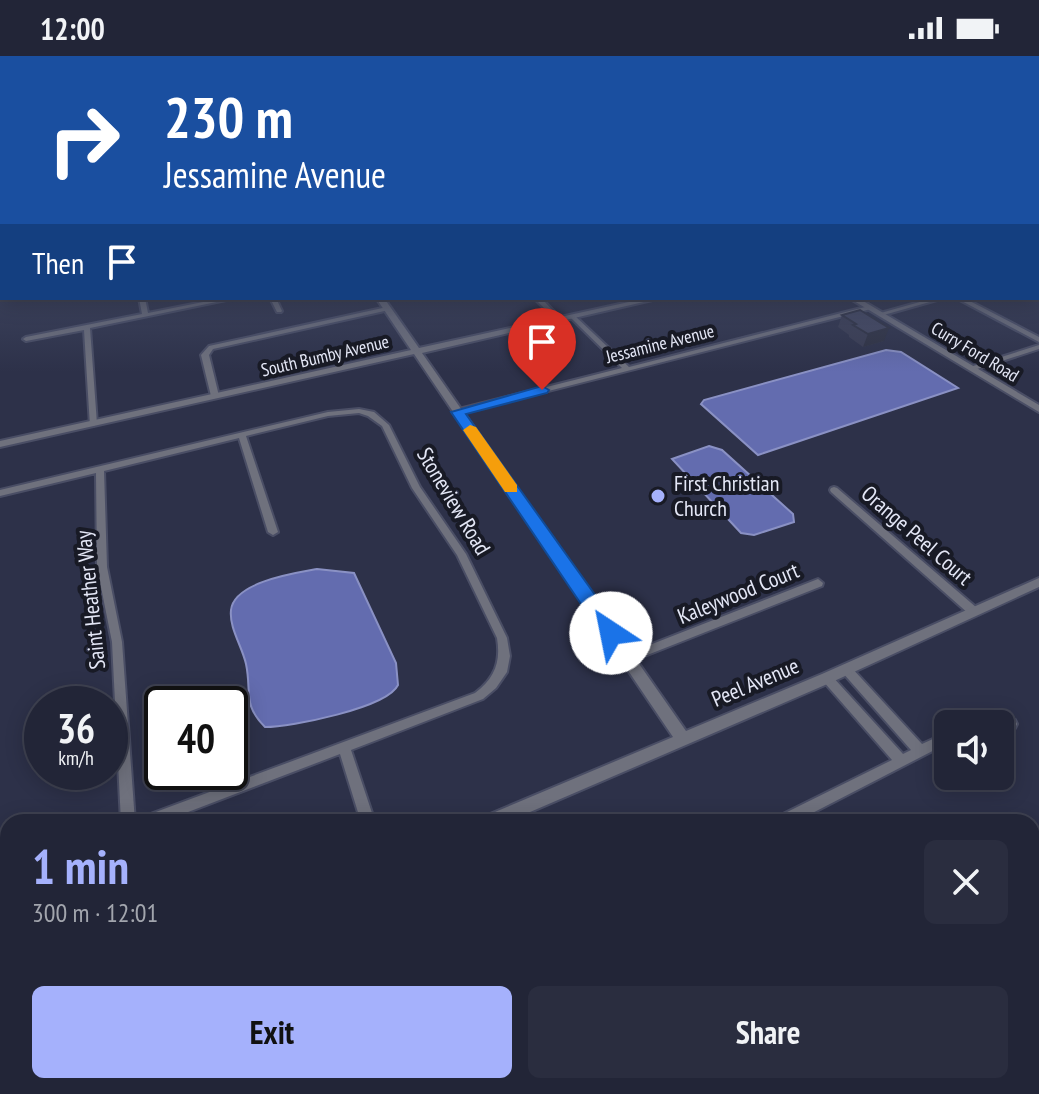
<!DOCTYPE html>
<meta charset="utf-8">
<style>
:root{--surface:#222537;--page:#2a2d3f;--text:#f1f3f6;--muted:#a2a5ad;--line:#3f4252;--accent:#a5b1fc}
body{margin:0;font-family:"PT Sans Narrow",sans-serif;background:var(--page);color:var(--text);height:100vh;display:flex;flex-direction:column;font-size:30px;white-space:nowrap}
*{box-sizing:border-box;margin:0}
p{font-size:26px;color:var(--muted)}
.icon{flex:none;width:44px;height:44px;fill:none;stroke:currentColor;stroke-width:2;stroke-linecap:round;stroke-linejoin:round}
.map{position:relative;flex:1;overflow:hidden}
.panel{position:absolute;left:0px;top:758px;width:1040px;height:280px;display:flex;flex-direction:column;background:var(--surface);border-radius:24px 24px 0 0;box-shadow:0 4px 20px #0003,0 0 0 2px var(--line)}
.panel>*{flex:none}
.top-card{position:absolute;left:0px;top:0px;width:1040px;height:244px;box-shadow:0 4px 20px #0003,0 0 0 2px var(--line);background:#1a4fa0;color:#fff;overflow:hidden}
.controls{position:absolute;left:934px;top:654px;display:grid;gap:16px}
.controls a{display:grid;place-items:center;width:80px;height:80px;border-radius:12px;background:var(--surface);box-shadow:0 4px 20px #0003,0 0 0 2px var(--line);font-size:40px}
.speed{position:absolute;left:24px;top:630px;display:flex;gap:16px;font-size:40px;font-weight:700;text-align:center}
.speed>*{display:grid;place-content:center;width:104px;height:104px;border-radius:50%;background:var(--surface);box-shadow:0 4px 20px #0003,0 0 0 2px var(--line);line-height:1}
.speed small{font-size:20px;font-weight:400}
.speed .limit{border:4px solid #111;border-radius:12px;background:#fff;color:#111}
.pin{position:absolute;display:grid;place-items:center;width:68px;height:68px;color:#fff;margin:-82px -34px;border-radius:50% 50% 50% 0;rotate:-45deg;box-shadow:0 0 8px #0007}
.pin .icon{rotate:45deg}
.me{position:absolute;width:88px;margin:-44px;rotate:326deg;stroke-linejoin:round;filter:drop-shadow(0 0 6px #0008)}
.turn{display:flex;align-items:center;gap:28px;height:168px;padding:0 32px;font-size:36px}
.turn .icon{width:104px;height:104px;stroke-width:2.5}
.turn b{display:block;font-size:56px;line-height:68px}
.then{display:flex;align-items:center;height:76px;padding:0 32px;background:#0003;gap:16px;font-size:30px}
.round{display:grid;place-items:center;flex:none;width:84px;height:84px;border-radius:12px;background:var(--page)}
.summary{display:flex;align-items:center;justify-content:space-between;height:136px;padding:0 32px}
h1{font-size:48px;font-weight:700;line-height:60px;color:var(--accent)}
.action{display:flex;gap:16px;margin-top:auto;padding:16px 32px}
.action a{flex:1;height:92px;border-radius:12px;background:var(--accent);color:#111;font-size:32px;font-weight:700;line-height:92px;text-align:center}
.action a+a{background:var(--page);color:var(--text)}
.status{display:flex;justify-content:space-between;align-items:center;height:56px;padding:0 40px;background:var(--surface);direction:ltr}
.status svg{height:22px;fill:currentColor}
.map>svg:first-child{display:block}
</style>
<div class="status"><b>12:00</b><svg viewBox="0 0 49 12"><path d="M0 12V9h3v3zM5 12V6h3v6zM10 12V3h3v9zM15 12V0h3v12zM26 1h20v11H26zM47 4h2v5h-2z"/></svg></div>
<div class="map">
<svg width="1039" height="1038" viewBox="0 0 1039 1038">
<rect width="100%" height="100%" fill="#2d3149"/>
<!-- water -->
<path fill="#636caf" stroke="#8a91c4" stroke-width="2" d="M 886,294 L 901,296 L 958,332 L 758,399 L 701,348 L 704,344 Z
M 709,390 L 722,394 L 793,458 L 794,466 L 754,479 L 741,477 L 672,403 Z
M 317,513 L 354,517 L 396,607 L 398,629 C 387,652 291,671 265,671 C 242,648 252,636 246,608 C 242,590 229,572 231,554 C 234,526 295,517 317,513 Z
M 1032,783 L 1039,787 L 1039,1038 L 883,1038 L 875,1030 L 1032,1030 Z"/>
<g fill="none" stroke-linecap="round" stroke-linejoin="round">
<defs>
<path id="minor" d="M 0,180 L 2,180 L 2,184 L 0,184 Z
M 1038,191 L 1039,192 L 1039,196 L 1038,195 Z
M 139,242 L 145,242 L 148,257 L 223,242 L 236,242 L 90,272 L 97,368 L 93,370 L 90,370 L 84,274 L 26,285 L 23,283 L 26,281 L 142,258 Z
M 270,242 L 276,242 L 282,255 L 281,256 L 277,256 Z
M 534,242 L 541,242 L 561,263 L 561,265 L 557,265 Z
M 934,242 L 944,242 L 880,260 L 877,258 Z
M 956,242 L 964,242 L 1039,281 L 1039,286 Z
M 869,250 L 871,251 L 871,253 L 458,358 L 454,356 L 455,354 L 622,312 L 571,262 L 571,260 L 575,260 L 629,311 Z
M 387,251 L 390,253 L 389,254 L 213,293 L 209,299 L 219,340 L 215,342 L 211,340 L 201,299 L 209,290 Z
M 1039,289 L 1039,293 L 974,314 L 967,312 Z
M 359,353 L 374,356 L 389,369 L 420,431 L 466,498 L 507,582 L 510,600 L 507,616 L 496,632 L 483,643 L 351,694 L 375,766 L 361,766 L 340,698 L 162,766 L 138,766 L 140,761 L 145,760 L 475,637 C 495,622 501,606 497,582 L 457,499 L 412,432 L 382,370 L 368,360 L 359,357 L 328,360 L 246,380 L 278,476 L 273,479 L 268,476 L 239,382 L 104,415 L 107,511 L 122,586 L 135,766 L 121,766 L 112,586 L 97,511 L 96,417 L 0,440 L 0,434 L 328,356 Z
M 834,431 L 837,432 L 977,552 L 978,555 L 977,558 L 969,558 L 831,436 L 830,434 L 831,432 Z
M 818,523 L 823,527 L 822,530 L 632,605 L 628,607 L 624,605 L 622,602 L 624,599 Z
M 846,608 L 850,610 L 922,688 L 948,676 L 948,687 L 795,766 L 775,766 L 777,761 L 892,704 L 823,625 L 821,622 L 823,619 L 827,617 L 831,619 L 903,698 L 911,694 L 842,616 L 840,613 L 842,610 Z
M 993,659 L 1015,664 L 1017,668 L 1015,672 L 1011,673 L 1000,671 L 1000,668 L 970,668 L 972,664 Z
M 8,811 L 8,825 L 0,828 L 0,814 Z
M 585,1030 L 601,1030 L 601,1038 L 585,1038 Z"/>
<path id="tertiary" d="M 376,242 L 384,242 L 419,292 L 647,242 L 661,242 L 422,297 L 686,675 L 822,618 L 1039,522 L 1039,531 L 832,626 L 507,766 L 481,766 L 483,761 L 673,681 L 414,298 L 0,391 L 0,385 L 411,294 Z
M 849,242 L 858,242 L 1039,349 L 1039,356 Z
M 8,964 L 8,984 L 0,987 L 0,967 Z"/>
</defs>
<!-- minor casing -->
<use href="#minor" stroke="#4a4e65" stroke-width="4"/>
<!-- tertiary casing -->
<use href="#tertiary" stroke="#4a4e65" stroke-width="4"/>
<!-- minor -->
<use href="#minor" fill="#6f717d" fill-rule="evenodd"/>
<!-- tertiary -->
<use href="#tertiary" fill="#6f717d" fill-rule="evenodd"/>
</g>
<!-- wall -->
<path fill="#393c52" d="M 842,259 L 884,285 L 863,291 L 849,281 L 849,279 L 838,271 Z"/>
<!-- shaded-wall -->
<path fill="#2e3142" d="M 889,272 L 884,285 L 863,291 L 868,278 Z"/>
<!-- building -->
<path fill="#42465f" stroke="#2e3142" stroke-width="2" d="M 860,254 L 889,272 L 868,278 L 853,269 L 856,268 L 842,259 Z"/>
<!-- sky -->
<linearGradient id="sky" x2="0" y2="1"><stop stop-color="#191b28"/><stop offset="0.54" stop-color="#464e6a"/><stop offset="1" stop-color="#464e6a" stop-opacity="0"/></linearGradient>
<rect width="1039" height="316" fill="url(#sky)"/>
<!-- route -->
<path fill="#1a73e8" stroke="#114b97" stroke-width="2" d="M 542,330 L 549,334 L 547,337 L 466,358 L 618,571 L 620,577 L 618,582 L 604,582 L 451,356 Z"/>
<!-- slow -->
<path fill="#f59e0b" d="M 470,369 L 476,371 L 517,429 L 517,436 L 505,436 L 463,374 Z"/>
<!-- markers -->
<circle fill="#a5b1fc" stroke="#181a25" stroke-width="3" cx="658" cy="440" r="8"/>
<g text-anchor="middle" stroke-width="8" stroke-linejoin="round" paint-order="stroke">
<!-- far-street labels -->
<g font-size="18" fill="#e4e7f6" stroke="#181a25">
<text transform="translate(660 288) rotate(-14)" y="6">Jessamine Avenue</text>
<text transform="translate(975 296) rotate(31)" y="6">Curry Ford Road</text>
<text transform="translate(325 300) rotate(-13)" y="6">South Bumby Avenue</text>
</g>
<!-- poi labels -->
<g font-size="22" fill="#e4e7f6" stroke="#181a25" text-anchor="start">
<text x="674" y="435">First Christian<tspan x="674" dy="25">Church</tspan></text>
</g>
<!-- street labels -->
<g font-size="22" fill="#e4e7f6" stroke="#181a25">
<text transform="translate(454 445) rotate(59)" y="8">Stoneview Road</text>
<text transform="translate(917 479) rotate(41)" y="8">Orange Peel Court</text>
<text transform="translate(738 537) rotate(-22)" y="8">Kaleywood Court</text>
<text transform="translate(90 544) rotate(-96)" y="8">Saint Heather Way</text>
<text transform="translate(755 626) rotate(-23)" y="8">Peel Avenue</text>
</g>
</g>
</svg>
<div class="controls">
<a><svg class="icon" aria-label="sound" viewBox="0 0 24 24"><path d="M4 9h4l5-4v14l-5-4H4zM17 9q2 3 0 6"/></svg></a>
</div>
<div class="speed"><div>36<small>km/h</small></div><div class="limit">40</div></div>
<div class="pin" style="left:542px;top:334px;background:#d93025"><svg class="icon" aria-label="arrive" viewBox="0 0 24 24"><path d="M6 21V4h12l-3 4 3 4H6"/></svg></div>
<svg class="me" style="left:611px;top:577px" viewBox="-20 -20 40 40"><circle r="19" fill="#fff"/><path d="M0-13L10 11 0 6-10 11z" fill="#1a73e8"/></svg>
<div class="top-card">
<div class="turn"><svg class="icon" aria-label="right" viewBox="0 0 24 24"><path d="M7 20v-9h11M14 6l5 5-5 5"/></svg><div><b>230 m</b>Jessamine Avenue</div></div>
<div class="then">Then<svg class="icon" aria-label="arrive" viewBox="0 0 24 24"><path d="M6 21V4h12l-3 4 3 4H6"/></svg></div>
</div>
<section class="panel">
<div class="summary"><div><h1>1 min</h1><p>300 m · 12:01</p></div><a class="round"><svg class="icon" aria-label="close" viewBox="0 0 24 24"><path d="M6 6l12 12M18 6L6 18"/></svg></a></div>
<div class="action"><a>Exit</a><a>Share</a></div>
</section>
</div>
